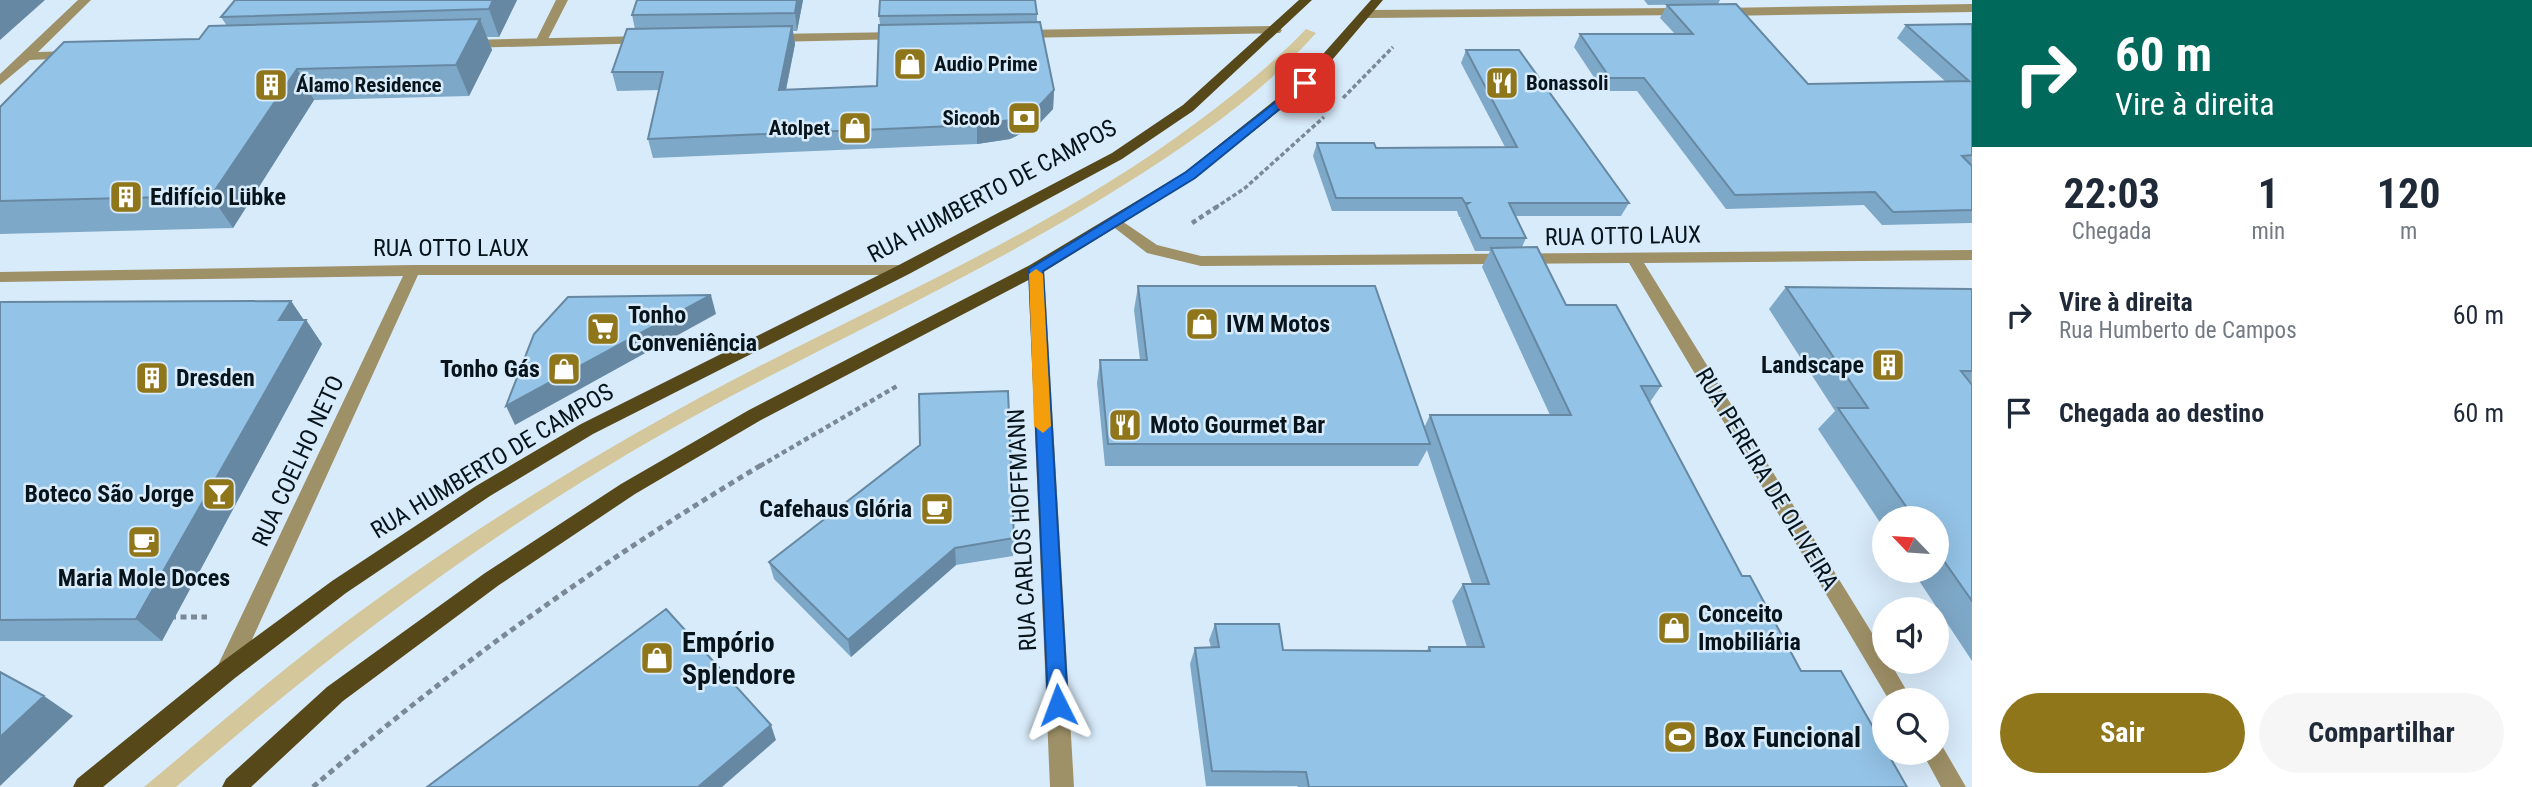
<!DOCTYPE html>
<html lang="pt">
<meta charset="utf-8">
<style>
:root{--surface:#fff;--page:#f6f6f7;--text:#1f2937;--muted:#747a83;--accent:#90761b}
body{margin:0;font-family:"Roboto Condensed",sans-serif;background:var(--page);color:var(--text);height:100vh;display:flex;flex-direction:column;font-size:26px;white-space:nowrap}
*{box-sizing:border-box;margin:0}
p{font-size:23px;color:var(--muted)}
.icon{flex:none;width:38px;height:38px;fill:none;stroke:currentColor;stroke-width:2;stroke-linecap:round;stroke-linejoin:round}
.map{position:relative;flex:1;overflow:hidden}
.panel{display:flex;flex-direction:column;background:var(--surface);width:560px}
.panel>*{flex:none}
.banner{background:#00695c;color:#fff;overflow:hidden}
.needle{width:46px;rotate:295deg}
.fabs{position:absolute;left:1872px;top:506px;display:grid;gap:14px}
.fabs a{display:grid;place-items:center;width:77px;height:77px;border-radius:50%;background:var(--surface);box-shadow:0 7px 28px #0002;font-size:35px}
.pin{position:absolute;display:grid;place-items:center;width:60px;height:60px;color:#fff;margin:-30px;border-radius:14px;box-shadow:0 4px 10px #0006}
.me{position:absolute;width:77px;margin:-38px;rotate:357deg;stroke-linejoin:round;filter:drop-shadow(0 0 5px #0008)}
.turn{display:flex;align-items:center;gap:24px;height:147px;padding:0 28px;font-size:32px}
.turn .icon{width:91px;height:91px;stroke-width:2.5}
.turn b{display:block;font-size:49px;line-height:60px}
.eta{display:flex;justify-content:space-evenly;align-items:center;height:119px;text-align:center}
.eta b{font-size:42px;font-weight:700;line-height:49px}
.primary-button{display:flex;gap:14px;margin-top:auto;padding:14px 28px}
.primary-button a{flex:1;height:80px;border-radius:42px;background:var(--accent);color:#fff;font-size:28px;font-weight:700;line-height:80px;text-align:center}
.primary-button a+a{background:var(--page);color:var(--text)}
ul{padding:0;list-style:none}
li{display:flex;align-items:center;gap:21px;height:98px;padding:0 28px}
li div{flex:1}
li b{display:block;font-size:26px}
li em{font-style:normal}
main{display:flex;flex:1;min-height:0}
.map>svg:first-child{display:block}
</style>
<main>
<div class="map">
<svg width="1972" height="787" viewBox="0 0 1972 787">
<rect width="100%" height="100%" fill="#d8ebfa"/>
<!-- green -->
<path fill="#d5c79c" d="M 1306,29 L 1316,33 C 1261,95 1192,142 1122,186 C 989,270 847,334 709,408 C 516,512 341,643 176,787 L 144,787 C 203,738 261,687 322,640 C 440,550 569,469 699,398 C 867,307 1047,235 1200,120 C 1237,92 1274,63 1306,29 Z"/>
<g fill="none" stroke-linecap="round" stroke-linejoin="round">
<!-- path-far2 -->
<path stroke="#7a8995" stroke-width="3.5" stroke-dasharray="4.5 2.5" stroke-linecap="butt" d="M 1343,98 L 1393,47
M 1215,208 L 1245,188 L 1324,117"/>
<!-- path-far1 -->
<path stroke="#7a8995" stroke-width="4.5" stroke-dasharray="5 3.5" stroke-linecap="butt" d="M 1192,223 L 1218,206
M 760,466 L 897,386"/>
<!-- path -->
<path stroke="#7a8995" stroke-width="5" stroke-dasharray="6 4.5" stroke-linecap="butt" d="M 170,617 L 207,617
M 313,787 C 454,666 604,559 763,464"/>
<!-- minor -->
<path fill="#9e9067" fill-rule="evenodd" d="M 556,0 L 568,0 L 545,45 L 537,45 L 535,42 Z
M 1972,4 L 1972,12 L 1721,16 L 1715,12 L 1721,8 Z
M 1686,8 L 1692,12 L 1690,15 L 1368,18 L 1362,14 L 1368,10 Z
M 1116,217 L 1157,245 L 1201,256 L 1972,250 L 1972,260 L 1644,263 L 1885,654 L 1885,662 L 1890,662 L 1912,700 L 1889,700 L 1629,263 L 1201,266 L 1147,253 L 1111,225 L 1108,222 Z
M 1036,264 L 1044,269 L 1074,787 L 1050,787 L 1028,269 Z
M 413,265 L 903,265 L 911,270 L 903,275 L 418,275 L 235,677 L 227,680 L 219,677 L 216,670 L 219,663 L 403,276 L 0,282 L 0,272 Z
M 1937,743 L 1941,744 L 1966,787 L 1941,787 L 1922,752 L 1937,752 Z"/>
<!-- tertiary -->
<path fill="#9e9067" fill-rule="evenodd" d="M 78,0 L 91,0 L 38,52 L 72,51 L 76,52 L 76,58 L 30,60 L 0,85 L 0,74 Z
M 1276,26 L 1282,30 L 1280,33 L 1020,38 L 1014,34 L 1020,30 Z
M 901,32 L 907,36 L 905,39 L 772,42 L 766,38 L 772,34 Z
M 646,36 L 650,37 L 650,43 L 467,48 L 461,44 L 467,40 Z"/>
<!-- primary -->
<path fill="#574819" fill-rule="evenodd" d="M 1299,0 L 1312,0 L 1193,111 L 1122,159 L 909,274 L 593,434 L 490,496 L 346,593 L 235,678 L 103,787 L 73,787 L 77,779 L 219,664 L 332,581 L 476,486 L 581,424 L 897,266 L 1112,153 L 1183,105 Z
M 1371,0 L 1383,0 L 1310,86 L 1195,178 L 1042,273 L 761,420 L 635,494 L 499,585 L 343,701 L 251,787 L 222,787 L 226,779 L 327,687 L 485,573 L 621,484 L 749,410 L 1030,265 L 1185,172 L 1300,80 Z"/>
</g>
<!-- wall -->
<path fill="#7ea8c7" d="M 235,0 L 517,0 L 499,37 L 487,37 L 492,50 L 469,96 L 314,100 L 233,228 L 0,234 L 0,107 L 199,39 L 227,26 L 221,17 Z
M 803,0 L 797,31 L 793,31 L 795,44 L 786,90 L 877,86 L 880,25 L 879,16 L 1037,14 L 1037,22 L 1054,90 L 1053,109 L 1037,126 L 1010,139 L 977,144 L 653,158 L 648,139 L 659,90 L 617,91 L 612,72 L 635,29 L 632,15 Z
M 1644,0 L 1720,0 L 1718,4 L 1648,5 Z
M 1667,5 L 1808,84 L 1945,81 L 1897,38 L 1906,25 L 1972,24 L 1972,223 L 1882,225 L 1864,205 L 1726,209 L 1637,91 L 1603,91 L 1574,47 L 1580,34 L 1675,34 L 1660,18 Z
M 1466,50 L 1629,203 L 1621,216 L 1516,216 L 1526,238 L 1522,247 L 1566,305 L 1661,386 L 1650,402 L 1742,576 L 1801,671 L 1907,787 L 1298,787 L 1297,786 L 1206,786 L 1190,664 L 1195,648 L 1211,647 L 1209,640 L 1215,624 L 1283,650 L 1427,650 L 1429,647 L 1467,647 L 1452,601 L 1463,584 L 1472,584 L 1427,450 L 1418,466 L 1105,466 L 1097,383 L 1100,360 L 1140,360 L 1134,310 L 1138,286 L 1424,428 L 1430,415 L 1550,415 L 1482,267 L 1490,251 L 1475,251 L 1460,218 L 1461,217 L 1459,217 L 1457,211 L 1332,211 L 1313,156 L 1317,143 L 1376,148 L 1505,147 L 1461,63 Z
M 1786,287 L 1972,290 L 1972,661 L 1912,570 L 1937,570 L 1937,518 L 1885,518 L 1885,530 L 1818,429 L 1835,411 L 1769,309 Z
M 291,301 L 304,320 L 306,320 L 322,344 L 162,641 L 0,641 L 0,302 Z
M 1014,538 L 1013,556 L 956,565 L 851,657 L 774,579 L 769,562 Z"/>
<!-- shaded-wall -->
<path fill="#6788a2" d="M 0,0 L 45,0 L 0,40 Z
M 493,0 L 517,0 L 499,37 L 489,9 Z
M 797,0 L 803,0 L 797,31 L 795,13 Z
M 480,19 L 492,50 L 469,96 L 456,65 Z
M 792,26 L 795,44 L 782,109 L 779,90 Z
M 297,69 L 314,100 L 233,228 L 211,196 Z
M 1054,90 L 1053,109 L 1037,126 L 1010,139 L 977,144 L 977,125 Z
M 711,295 L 716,314 L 515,425 L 506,406 Z
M 291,301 L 305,322 L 306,320 L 322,344 L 162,641 L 136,619 L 279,320 Z
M 955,548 L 956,565 L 851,657 L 848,640 Z
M 44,696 L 73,716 L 0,786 L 0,737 Z
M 771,725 L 776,740 L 722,787 L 698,787 Z"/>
<!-- building -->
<path fill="#93c3e7" stroke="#6788a2" stroke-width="2" d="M 235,0 L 493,0 L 489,9 L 221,17 Z
M 637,0 L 797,0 L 795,13 L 632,15 Z
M 880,0 L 1035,0 L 1037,14 L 879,16 Z
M 1736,4 L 1808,84 L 1969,81 L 1906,25 L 1972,24 L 1972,155 L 1962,156 L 1972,166 L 1972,210 L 1893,212 L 1875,192 L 1735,195 L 1644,78 L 1610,78 L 1580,34 L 1693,34 L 1667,5 Z
M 480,19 L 456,65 L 297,69 L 211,196 L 0,201 L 0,107 L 64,42 L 199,39 L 209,26 Z
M 1040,22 L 1054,90 L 1038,107 L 1010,120 L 977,125 L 648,139 L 663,72 L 612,72 L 627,29 L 792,26 L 779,90 L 877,86 L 879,25 Z
M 1466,50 L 1519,50 L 1629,203 L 1509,203 L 1526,238 L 1481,238 L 1466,205 L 1469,203 L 1465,203 L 1462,198 L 1336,198 L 1317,143 L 1374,143 L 1376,148 L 1517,147 Z
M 1537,247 L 1566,305 L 1616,305 L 1661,386 L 1641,386 L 1742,576 L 1750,576 L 1801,671 L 1841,671 L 1885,748 L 1885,752 L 1887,752 L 1907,787 L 1309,787 L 1306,772 L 1212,771 L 1195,648 L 1219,647 L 1215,624 L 1279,624 L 1283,650 L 1430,651 L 1429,647 L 1484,647 L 1463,584 L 1489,584 L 1430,415 L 1571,415 L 1491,248 Z
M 1138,286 L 1375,286 L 1430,444 L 1108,444 L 1100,360 L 1147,360 Z
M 1786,287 L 1971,289 L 1972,290 L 1972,371 L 1961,371 L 1972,385 L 1972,601 L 1937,551 L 1937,518 L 1914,518 L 1838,408 L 1868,408 Z
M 711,295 L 506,406 L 534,334 L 568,297 Z
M 291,301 L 279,320 L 306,320 L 136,619 L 0,620 L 0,302 Z
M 1008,391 L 1014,538 L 955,548 L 848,640 L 769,562 L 920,445 L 919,394 Z
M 666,609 L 771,725 L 698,787 L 427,787 Z
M 0,672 L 44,696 L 0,737 Z"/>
<!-- route -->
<path fill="#1a73e8" stroke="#114b97" stroke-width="2" d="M 1305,79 L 1309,80 L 1309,85 L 1195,178 L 1043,271 L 1068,705 L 1065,711 L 1058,714 L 1051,711 L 1048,705 L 1029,269 L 1186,172 Z"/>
<!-- slow -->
<path fill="#f59e0b" d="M 1036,269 L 1043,274 L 1051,426 L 1043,433 L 1034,426 L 1029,274 Z"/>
<!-- icons -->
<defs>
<symbol id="shop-square" viewBox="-11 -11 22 22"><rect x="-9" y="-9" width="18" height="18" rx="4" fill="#90761b" stroke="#d8ebfa"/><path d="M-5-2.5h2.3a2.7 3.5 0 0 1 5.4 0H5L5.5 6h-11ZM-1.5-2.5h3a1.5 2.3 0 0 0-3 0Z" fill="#fff"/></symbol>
<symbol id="restaurant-square" viewBox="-11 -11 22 22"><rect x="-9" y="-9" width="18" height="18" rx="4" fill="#90761b" stroke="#d8ebfa"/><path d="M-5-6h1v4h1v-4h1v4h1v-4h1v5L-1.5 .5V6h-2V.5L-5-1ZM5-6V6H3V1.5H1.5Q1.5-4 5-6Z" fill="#fff"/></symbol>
<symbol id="building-square" viewBox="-11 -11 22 22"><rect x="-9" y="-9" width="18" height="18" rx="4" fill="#90761b" stroke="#d8ebfa"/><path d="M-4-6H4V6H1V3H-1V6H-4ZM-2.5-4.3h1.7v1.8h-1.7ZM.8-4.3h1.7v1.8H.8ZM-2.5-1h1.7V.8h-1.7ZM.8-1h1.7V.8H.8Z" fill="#fff"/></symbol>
<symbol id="bank-square" viewBox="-11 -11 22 22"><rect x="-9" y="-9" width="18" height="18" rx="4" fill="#90761b" stroke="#d8ebfa"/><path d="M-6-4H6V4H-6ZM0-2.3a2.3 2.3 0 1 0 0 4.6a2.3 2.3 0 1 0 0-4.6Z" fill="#fff"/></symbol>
<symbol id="supermarket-square" viewBox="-11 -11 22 22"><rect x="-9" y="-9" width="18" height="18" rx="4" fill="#90761b" stroke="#d8ebfa"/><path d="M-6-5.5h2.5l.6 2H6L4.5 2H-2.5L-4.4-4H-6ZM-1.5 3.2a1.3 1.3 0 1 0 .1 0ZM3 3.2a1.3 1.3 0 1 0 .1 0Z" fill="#fff"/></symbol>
<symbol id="bar-square" viewBox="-11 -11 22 22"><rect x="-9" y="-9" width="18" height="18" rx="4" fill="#90761b" stroke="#d8ebfa"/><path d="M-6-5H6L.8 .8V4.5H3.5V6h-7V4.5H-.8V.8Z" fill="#fff"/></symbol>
<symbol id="cafe-square" viewBox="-11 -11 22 22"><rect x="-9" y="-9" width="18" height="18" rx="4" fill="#90761b" stroke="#d8ebfa"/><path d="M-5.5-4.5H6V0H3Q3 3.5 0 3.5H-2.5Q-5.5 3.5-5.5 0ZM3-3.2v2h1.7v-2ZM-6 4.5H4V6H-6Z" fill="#fff"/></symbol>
<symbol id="stadium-square" viewBox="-11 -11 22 22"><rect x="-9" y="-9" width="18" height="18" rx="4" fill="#90761b" stroke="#d8ebfa"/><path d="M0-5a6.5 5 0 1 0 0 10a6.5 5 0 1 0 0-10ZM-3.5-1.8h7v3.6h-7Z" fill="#fff"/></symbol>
</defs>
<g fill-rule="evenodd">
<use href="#shop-square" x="891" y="45" width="38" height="38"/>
<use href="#restaurant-square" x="1483" y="64" width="38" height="38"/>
<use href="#building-square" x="252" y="66" width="38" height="38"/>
<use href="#bank-square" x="1005" y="99" width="38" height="38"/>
<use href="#shop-square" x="836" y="109" width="38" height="38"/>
<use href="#building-square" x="107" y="178" width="38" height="38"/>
<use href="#shop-square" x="1183" y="305" width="38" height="38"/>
<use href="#supermarket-square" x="584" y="310" width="38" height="38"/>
<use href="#building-square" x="1869" y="346" width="38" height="38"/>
<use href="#shop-square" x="545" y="350" width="38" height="38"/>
<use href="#building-square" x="133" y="359" width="38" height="38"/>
<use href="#restaurant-square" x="1106" y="406" width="38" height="38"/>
<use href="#bar-square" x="200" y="475" width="38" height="38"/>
<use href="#cafe-square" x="918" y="490" width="38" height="38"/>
<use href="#cafe-square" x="125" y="523" width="38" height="38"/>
<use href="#shop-square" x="1655" y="609" width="38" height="38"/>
<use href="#shop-square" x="638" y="639" width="38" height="38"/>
<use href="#stadium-square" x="1661" y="718" width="38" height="38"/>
</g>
<g text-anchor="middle" stroke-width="5" stroke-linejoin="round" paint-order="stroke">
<!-- far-poi labels -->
<g font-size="21" font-weight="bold" fill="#08141c" stroke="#d8ebfa" text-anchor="start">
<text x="934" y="71">Audio Prime</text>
<text x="1526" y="90">Bonassoli</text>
<text x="296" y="92">Álamo Residence</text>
<text x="1000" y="125" text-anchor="end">Sicoob</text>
<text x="830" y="135" text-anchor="end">Atolpet</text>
</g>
<!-- street labels -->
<g font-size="24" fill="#08141c" stroke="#d8ebfa">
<text transform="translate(992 191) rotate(-28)" y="8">RUA HUMBERTO DE CAMPOS</text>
<text transform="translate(1623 236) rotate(-1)" y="8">RUA OTTO LAUX</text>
<text x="451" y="256">RUA OTTO LAUX</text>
<text transform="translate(298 461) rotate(-65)" y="8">RUA COELHO NETO</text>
<text transform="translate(492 461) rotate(-31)" y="8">RUA HUMBERTO DE CAMPOS</text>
<text transform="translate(1767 479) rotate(59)" y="8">RUA PEREIRA DE OLIVEIRA</text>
<text transform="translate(1022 530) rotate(-93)" y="8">RUA CARLOS HOFFMANN</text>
</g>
<!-- poi labels -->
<g font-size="24" font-weight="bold" fill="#08141c" stroke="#d8ebfa" text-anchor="start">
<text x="150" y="205">Edifício Lübke</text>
<text x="628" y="323">Tonho<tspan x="628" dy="28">Conveniência</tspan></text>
<text x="1226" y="332">IVM Motos</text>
<text x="1864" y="373" text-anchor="end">Landscape</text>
<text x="540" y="377" text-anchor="end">Tonho Gás</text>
<text x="176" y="386">Dresden</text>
<text x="1150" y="433">Moto Gourmet Bar</text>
<text x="194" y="502" text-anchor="end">Boteco São Jorge</text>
<text x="912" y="517" text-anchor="end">Cafehaus Glória</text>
<text x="144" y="586" text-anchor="middle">Maria Mole Doces</text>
<text x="1698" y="622">Conceito<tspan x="1698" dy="28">Imobiliária</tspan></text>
</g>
<!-- near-poi labels -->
<g font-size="28" font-weight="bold" fill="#08141c" stroke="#d8ebfa" text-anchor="start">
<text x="682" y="652">Empório<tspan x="682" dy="32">Splendore</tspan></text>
<text x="1704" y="747">Box Funcional</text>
</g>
</g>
</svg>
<div class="fabs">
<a><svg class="needle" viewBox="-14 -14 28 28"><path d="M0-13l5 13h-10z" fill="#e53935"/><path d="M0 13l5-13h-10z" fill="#747a83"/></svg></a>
<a><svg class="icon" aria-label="sound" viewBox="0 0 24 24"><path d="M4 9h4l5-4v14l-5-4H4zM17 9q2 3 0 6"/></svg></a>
<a><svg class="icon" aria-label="search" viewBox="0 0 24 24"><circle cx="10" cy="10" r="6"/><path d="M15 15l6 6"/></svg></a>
</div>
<div class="pin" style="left:1305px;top:83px;background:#d93025"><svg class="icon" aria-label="arrive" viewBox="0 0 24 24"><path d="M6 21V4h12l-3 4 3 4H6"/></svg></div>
<svg class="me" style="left:1058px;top:705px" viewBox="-20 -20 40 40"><path d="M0-17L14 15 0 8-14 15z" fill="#1a73e8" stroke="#fff" stroke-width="4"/></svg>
</div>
<section class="panel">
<div class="banner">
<div class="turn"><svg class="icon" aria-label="right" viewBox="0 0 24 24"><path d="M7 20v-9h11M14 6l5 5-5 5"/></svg><div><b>60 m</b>Vire à direita</div></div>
</div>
<div class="eta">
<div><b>22:03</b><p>Chegada</p></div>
<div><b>1</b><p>min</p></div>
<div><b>120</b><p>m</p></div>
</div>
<ul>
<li><svg class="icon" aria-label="right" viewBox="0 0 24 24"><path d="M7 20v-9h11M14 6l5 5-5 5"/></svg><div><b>Vire à direita</b><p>Rua Humberto de Campos</p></div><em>60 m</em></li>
<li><svg class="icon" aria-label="arrive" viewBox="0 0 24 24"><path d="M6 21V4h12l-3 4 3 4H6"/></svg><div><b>Chegada ao destino</b></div><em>60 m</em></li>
</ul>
<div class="primary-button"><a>Sair</a><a>Compartilhar</a></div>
</section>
</main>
